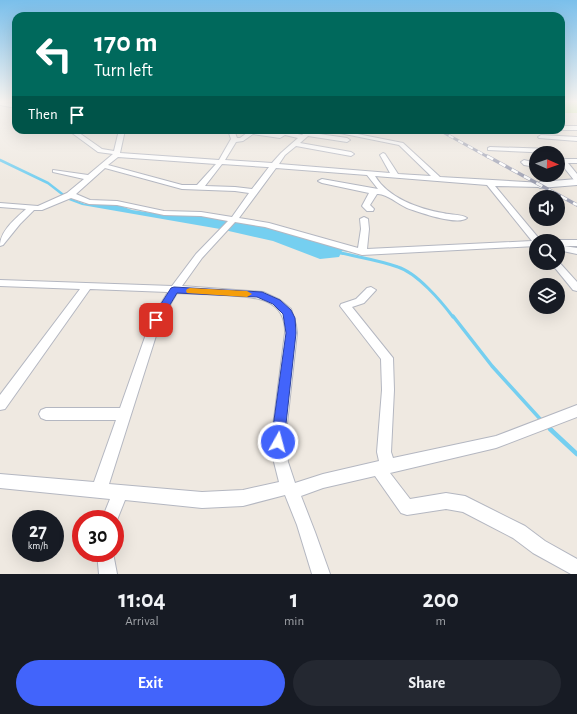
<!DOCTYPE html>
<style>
:root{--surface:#171b24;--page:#242831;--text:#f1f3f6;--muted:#9ea1a6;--accent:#4264fb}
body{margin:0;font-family:"Alegreya Sans",sans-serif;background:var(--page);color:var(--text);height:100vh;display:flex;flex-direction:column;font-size:15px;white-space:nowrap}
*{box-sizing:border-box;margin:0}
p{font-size:13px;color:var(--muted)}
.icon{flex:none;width:22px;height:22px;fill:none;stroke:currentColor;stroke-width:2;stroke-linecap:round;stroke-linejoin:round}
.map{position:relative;height:574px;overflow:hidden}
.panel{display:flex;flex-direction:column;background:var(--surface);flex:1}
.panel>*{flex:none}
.top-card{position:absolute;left:12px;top:12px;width:553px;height:122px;border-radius:12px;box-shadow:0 4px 16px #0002;background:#00695c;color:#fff;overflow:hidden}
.needle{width:26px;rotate:92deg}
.buttons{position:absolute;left:529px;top:146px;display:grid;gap:8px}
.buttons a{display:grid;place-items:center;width:36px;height:36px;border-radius:50%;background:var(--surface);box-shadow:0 4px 16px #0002;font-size:20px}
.speed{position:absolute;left:12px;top:510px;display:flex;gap:8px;font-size:20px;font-weight:700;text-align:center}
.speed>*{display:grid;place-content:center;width:52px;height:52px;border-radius:50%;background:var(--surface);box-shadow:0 4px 16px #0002;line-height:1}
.speed small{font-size:10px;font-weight:400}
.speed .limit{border:6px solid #d22;background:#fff;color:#111}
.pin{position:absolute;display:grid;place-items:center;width:34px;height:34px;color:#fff;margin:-17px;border-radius:8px;box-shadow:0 2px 6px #0006}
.me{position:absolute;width:44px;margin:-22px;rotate:7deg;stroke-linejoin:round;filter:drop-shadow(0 0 3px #0008)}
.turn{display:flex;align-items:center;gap:14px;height:84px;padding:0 16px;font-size:18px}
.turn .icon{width:52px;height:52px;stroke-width:2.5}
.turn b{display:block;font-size:28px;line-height:34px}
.then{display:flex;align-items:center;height:38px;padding:0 16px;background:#0003;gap:8px;font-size:15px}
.eta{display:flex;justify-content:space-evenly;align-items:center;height:68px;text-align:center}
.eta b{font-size:24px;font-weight:700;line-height:28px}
.primary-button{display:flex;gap:8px;margin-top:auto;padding:8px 16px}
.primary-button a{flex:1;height:46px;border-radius:24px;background:var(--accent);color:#fff;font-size:16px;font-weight:700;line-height:46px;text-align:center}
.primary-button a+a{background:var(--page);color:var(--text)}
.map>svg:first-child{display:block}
</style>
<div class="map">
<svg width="577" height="574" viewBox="0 0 577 574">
<rect width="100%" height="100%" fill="#efe9e1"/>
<!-- pitch -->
<path fill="#c9ec9a" d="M 561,101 L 577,101 L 577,113 L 561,113 Z"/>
<!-- water -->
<path fill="#75cff0" d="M 70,198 L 85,204 L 118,205 L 132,210 L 153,213 L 195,215 L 265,227 L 355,253 L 342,251 L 339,257 L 320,259 L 273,241 L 220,229 L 82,205 L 66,199 Z"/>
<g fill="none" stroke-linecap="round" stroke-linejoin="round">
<!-- stream-far3 -->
<path stroke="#75cff0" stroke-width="2.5" d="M 0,160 L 48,183 L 66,197"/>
<!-- stream-far2 -->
<path stroke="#75cff0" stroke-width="3" d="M 337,252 C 357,257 379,260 398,267 C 417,273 441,301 453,317"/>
<!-- stream-far1 -->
<path stroke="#75cff0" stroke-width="3.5" d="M 453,316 L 492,366 L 542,421
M 546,425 L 552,430"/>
<!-- stream -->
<path stroke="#75cff0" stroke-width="4.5" d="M 550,429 L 577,454"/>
<defs>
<path id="minor" d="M 0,101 L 16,104 L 16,108 L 0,105 Z
M 561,126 L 577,126 L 577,130 L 561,130 Z
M 68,130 L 75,130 L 102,149 L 114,151 L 119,130 L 125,130 L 120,153 L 219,160 L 231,139 L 228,130 L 234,130 L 237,138 L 240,138 L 251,130 L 279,134 L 284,131 L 302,135 L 308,130 L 315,130 L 312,133 L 347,138 L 350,140 L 347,142 L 308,136 L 300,143 L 351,152 L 354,154 L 351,156 L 296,146 L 285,155 L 279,164 L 390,173 L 380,155 L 383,153 L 385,154 L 398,174 L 431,176 L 399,145 L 325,130 L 337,130 L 403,143 L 440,177 L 543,183 L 544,185 L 540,187 L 495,186 L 541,241 L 536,241 L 536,246 L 362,255 L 265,227 L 235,222 L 202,258 L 182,286 L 263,292 L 280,300 L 291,309 L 296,325 L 297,333 L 285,442 L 288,462 L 295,483 L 323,474 L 379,461 L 377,452 L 382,390 L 381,359 L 340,306 L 341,304 L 356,299 L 367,288 L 371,287 L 376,290 L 364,303 L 352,307 L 393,358 L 394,390 L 391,452 L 393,458 L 496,436 L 577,405 L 577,417 L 496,448 L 390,473 L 410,499 L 446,493 L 465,496 L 525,526 L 545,541 L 577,559 L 577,574 L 571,574 L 533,553 L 513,538 L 463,512 L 446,509 L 407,515 L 401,513 L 375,476 L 323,488 L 301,496 L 315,532 L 330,574 L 312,574 L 297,525 L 285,495 L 243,506 L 202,508 L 125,500 L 115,525 L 115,519 L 102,519 L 110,499 L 0,488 L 0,474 L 94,482 L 116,420 L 46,420 L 41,418 L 39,414 L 41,410 L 46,408 L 120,408 L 151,320 L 168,292 L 90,289 L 5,409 L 0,410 L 0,395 L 80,289 L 0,286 L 0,280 L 172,286 L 196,254 L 228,221 L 201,216 L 164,215 L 117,205 L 89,204 L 71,198 L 42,210 L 34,210 L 20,224 L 3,245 L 0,246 C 0,231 15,219 26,209 L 0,207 L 0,203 L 38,206 L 67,193 L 84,179 L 53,172 L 53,170 L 88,175 L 113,154 L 98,152 ZM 253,134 L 280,138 L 285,135 L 298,138 L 281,153 L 272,163 L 225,160 L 236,142 L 243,141 ZM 118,157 L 216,164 L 197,185 L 182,185 L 108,165 ZM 222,164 L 267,167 L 269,167 L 252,189 L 235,187 L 205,186 ZM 105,168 L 182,189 L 235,191 L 249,193 L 232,217 L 201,212 L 164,211 L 117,201 L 90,200 L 76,194 ZM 276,168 L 367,175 L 378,189 L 322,179 L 318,181 L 322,183 L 369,193 L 362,206 L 367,211 L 373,211 L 374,209 L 370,205 L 377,194 C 386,193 398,204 407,208 C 418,212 458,226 467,218 C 462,214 450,215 443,213 C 419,209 388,198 375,176 L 487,185 L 532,241 L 367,249 L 369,229 L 368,219 L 364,217 L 360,219 L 361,229 L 358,248 L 269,223 L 239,218 ZM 177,293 C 193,294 208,294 224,295 C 251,297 286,296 285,333 L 271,442 L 274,462 L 279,482 L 243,490 L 202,492 L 109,484 L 161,320 Z
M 541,135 L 577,137 L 577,141 L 539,138 L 538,137 Z
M 490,147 L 553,149 L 556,151 L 553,153 L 488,150 L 488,148 Z
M 558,154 L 564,159 L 577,159 L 577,163 L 568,163 L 577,174 L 577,180 L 574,180 L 558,160 Z
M 524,160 L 536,163 L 536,167 L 524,165 L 521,162 Z
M 559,240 L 577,240 L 577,246 L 564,246 L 577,248 L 577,254 L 558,250 L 558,241 L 556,241 Z
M 558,261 L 577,282 L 577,291 L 573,290 L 551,263 L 558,263 Z
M 97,553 L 113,553 L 117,574 L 99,574 Z"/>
<path id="tertiary" d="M 577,179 L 577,185 L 540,188 L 535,185 L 540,182 Z"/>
</defs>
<!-- minor casing -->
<use href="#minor" stroke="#b4b7c1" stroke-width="2"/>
<!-- tertiary casing -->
<use href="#tertiary" stroke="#b4b7c1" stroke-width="2"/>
<!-- minor -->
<use href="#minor" fill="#fff" fill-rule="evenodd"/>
<!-- tertiary -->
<use href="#tertiary" fill="#fff" fill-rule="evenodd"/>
<defs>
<path id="rail-far1" d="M 439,130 L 488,157"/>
<path id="rail" d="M 487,156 L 577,205"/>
</defs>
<!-- rail-far1 casing -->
<use href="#rail-far1" stroke="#a3a6b8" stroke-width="3"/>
<!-- rail casing -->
<use href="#rail" stroke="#a3a6b8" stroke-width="3.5"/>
<!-- rail-far1 -->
<use href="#rail-far1" stroke="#fff" stroke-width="2" stroke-dasharray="5.5" stroke-linecap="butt"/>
<!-- rail -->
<use href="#rail" stroke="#fff" stroke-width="2.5" stroke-dasharray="7" stroke-linecap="butt"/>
</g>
<!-- sky -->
<linearGradient id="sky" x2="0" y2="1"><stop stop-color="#7abfeb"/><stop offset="0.56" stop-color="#f8f5f2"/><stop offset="1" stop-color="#f8f5f2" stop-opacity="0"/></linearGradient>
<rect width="577" height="181" fill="url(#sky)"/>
<!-- route -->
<path fill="#4264fb" stroke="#2b41a3" d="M 174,287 L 262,292 L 280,300 L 291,310 L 295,318 L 296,333 L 284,442 L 282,446 L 278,448 L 273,446 L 271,442 L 286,333 L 283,314 L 273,304 L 257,297 L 177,293 L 159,323 L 152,323 L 151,320 L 152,318 L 171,288 Z"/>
<!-- slow -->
<path fill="#f59e0b" d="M 190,288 L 247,291 L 252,294 L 247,297 L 187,293 L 186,291 L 187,289 Z"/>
</svg>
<div class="buttons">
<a><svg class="needle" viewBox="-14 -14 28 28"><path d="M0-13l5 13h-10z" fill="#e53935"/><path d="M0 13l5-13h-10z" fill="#9ea1a6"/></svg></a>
<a><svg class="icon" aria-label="sound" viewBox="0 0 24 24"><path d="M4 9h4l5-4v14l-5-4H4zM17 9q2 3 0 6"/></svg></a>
<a><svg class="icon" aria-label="search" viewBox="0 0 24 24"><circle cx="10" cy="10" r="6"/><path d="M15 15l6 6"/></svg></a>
<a><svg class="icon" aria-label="layers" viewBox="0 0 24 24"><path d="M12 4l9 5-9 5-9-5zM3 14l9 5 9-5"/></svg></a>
</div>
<div class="speed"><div>27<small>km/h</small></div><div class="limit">30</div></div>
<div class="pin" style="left:156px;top:320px;background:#d93025"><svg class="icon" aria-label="arrive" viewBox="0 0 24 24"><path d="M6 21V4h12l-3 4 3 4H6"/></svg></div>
<svg class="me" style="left:278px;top:442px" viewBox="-20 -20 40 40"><circle r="17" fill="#4264fb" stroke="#fff" stroke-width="3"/><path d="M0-11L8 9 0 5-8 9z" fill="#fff"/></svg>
<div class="top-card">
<div class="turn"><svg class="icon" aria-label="left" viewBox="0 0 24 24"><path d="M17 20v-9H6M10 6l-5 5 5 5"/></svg><div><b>170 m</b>Turn left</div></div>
<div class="then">Then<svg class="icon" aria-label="arrive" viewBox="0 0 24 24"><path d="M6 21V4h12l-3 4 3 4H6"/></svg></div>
</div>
</div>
<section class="panel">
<div class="eta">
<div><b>11:04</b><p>Arrival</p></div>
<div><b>1</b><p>min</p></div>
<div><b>200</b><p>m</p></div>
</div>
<div class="primary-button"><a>Exit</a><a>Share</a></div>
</section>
